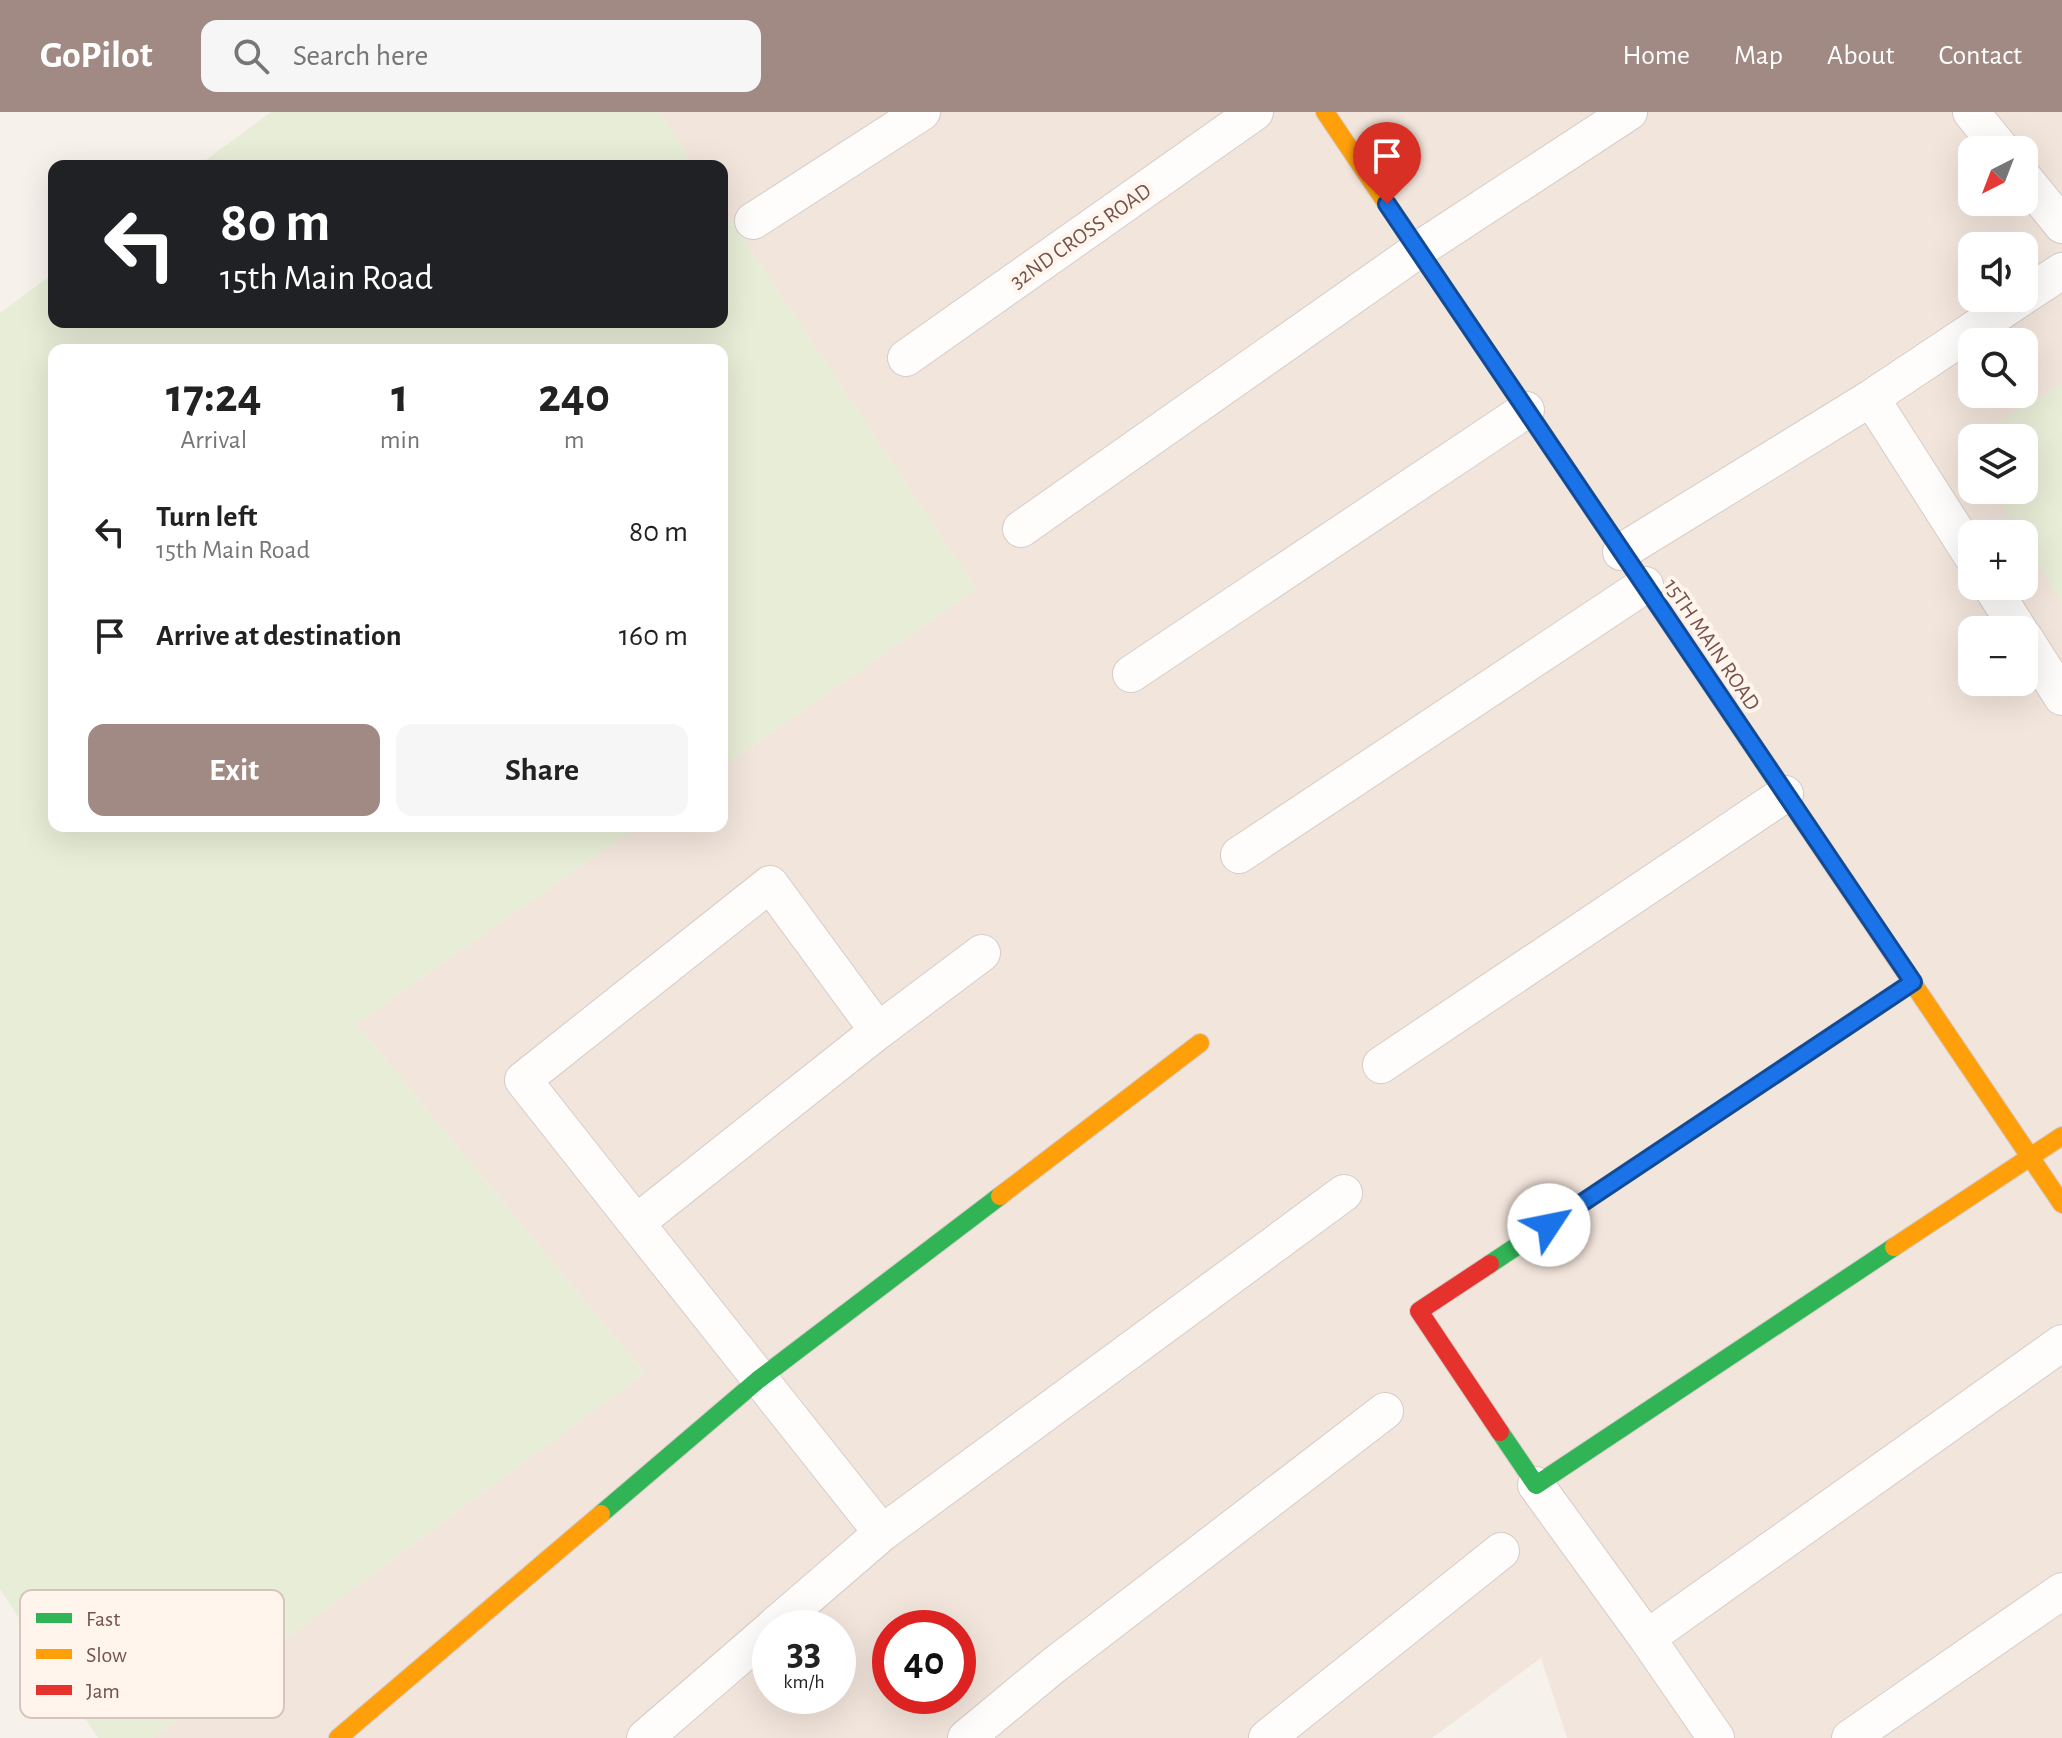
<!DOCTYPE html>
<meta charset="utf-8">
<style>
:root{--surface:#fff;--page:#f6f6f6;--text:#222;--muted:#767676;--accent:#a28a84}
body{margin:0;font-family:"Alegreya Sans",sans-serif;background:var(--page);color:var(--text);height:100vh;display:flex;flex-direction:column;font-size:30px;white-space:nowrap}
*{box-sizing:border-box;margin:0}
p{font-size:26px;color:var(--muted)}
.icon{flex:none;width:44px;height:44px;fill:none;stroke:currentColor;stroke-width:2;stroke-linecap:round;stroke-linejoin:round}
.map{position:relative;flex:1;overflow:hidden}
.side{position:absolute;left:48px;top:232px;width:680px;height:488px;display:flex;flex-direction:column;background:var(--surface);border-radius:16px;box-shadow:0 8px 32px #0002}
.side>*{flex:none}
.banner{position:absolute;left:48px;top:48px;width:680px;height:168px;border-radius:16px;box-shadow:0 8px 32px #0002;background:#202124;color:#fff;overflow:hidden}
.needle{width:52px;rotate:222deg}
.tools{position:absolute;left:1958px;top:24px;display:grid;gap:16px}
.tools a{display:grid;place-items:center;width:80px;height:80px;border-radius:16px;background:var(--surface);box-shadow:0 8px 32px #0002;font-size:40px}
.speed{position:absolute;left:752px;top:1498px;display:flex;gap:16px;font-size:40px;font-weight:700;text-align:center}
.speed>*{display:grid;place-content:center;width:104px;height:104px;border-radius:50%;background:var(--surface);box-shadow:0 8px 32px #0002;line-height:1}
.speed small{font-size:20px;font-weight:400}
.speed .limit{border:12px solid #d22;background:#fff;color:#111}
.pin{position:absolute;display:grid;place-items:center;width:68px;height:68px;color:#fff;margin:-82px -34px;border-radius:50% 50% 50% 0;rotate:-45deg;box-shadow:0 0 8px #0007}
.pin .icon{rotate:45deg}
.me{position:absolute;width:88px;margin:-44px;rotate:56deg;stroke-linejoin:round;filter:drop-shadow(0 0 6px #0008)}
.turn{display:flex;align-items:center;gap:28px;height:168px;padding:0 40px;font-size:36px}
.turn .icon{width:104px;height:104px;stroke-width:2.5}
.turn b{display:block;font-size:56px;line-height:68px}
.eta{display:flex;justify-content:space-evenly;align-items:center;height:136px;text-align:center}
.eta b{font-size:48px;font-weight:700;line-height:56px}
.primary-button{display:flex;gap:16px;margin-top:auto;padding:16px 40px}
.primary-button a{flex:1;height:92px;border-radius:16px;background:var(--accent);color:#fff;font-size:32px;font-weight:700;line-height:92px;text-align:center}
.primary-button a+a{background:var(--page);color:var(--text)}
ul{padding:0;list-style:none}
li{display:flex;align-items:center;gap:24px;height:104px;padding:0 40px}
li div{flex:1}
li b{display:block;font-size:30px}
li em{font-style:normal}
header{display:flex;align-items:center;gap:48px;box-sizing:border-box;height:112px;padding:0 40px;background:var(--accent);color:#fff}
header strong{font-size:38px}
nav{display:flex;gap:44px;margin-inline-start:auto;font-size:28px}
.search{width:560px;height:72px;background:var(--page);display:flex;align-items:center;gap:20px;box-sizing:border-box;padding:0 28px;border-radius:16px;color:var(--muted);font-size:30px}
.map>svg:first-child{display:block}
</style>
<header>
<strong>GoPilot</strong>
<div class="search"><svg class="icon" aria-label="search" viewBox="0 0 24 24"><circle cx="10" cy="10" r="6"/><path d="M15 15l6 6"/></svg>Search here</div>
<nav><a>Home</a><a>Map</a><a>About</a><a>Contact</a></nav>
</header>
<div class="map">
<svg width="2062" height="1626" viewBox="0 0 2062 1626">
<rect width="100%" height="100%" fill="#f7f1ec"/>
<!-- residential -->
<path fill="#f2e5dc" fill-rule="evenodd" d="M 659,0 L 2062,0 L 2062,1626 L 1567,1626 L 1541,1546 L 1432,1626 L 152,1626 L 644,1261 L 356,912 L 638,714 L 722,714 L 722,655 L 976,477 L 722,95 L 722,54 L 695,54 ZM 1972,38 L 2024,38 L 2024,90 L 1972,90 ZM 1972,134 L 2024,134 L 2024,186 L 1972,186 ZM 1972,230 L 2024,230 L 2024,282 L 1972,282 ZM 1972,326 L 2024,326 L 2024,378 L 1972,378 ZM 1972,422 L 2024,422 L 2024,474 L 1972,474 ZM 1972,518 L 2024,518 L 2024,570 L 1972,570 ZM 770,1516 L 838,1516 L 838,1584 L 770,1584 ZM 890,1516 L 958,1516 L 958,1584 L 890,1584 Z"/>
<!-- green -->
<path fill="#e8edd7" d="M 271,0 L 659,0 L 695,54 L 198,54 Z
M 722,95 L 976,477 L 722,655 L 722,238 L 54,238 L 54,714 L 638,714 L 356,912 L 644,1261 L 152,1626 L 98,1626 L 0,1477 L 0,201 L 54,161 L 54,210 L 722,210 Z
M 2062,272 L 2062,491 L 2024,429 L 2024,422 L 2020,422 L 1993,378 L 2024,378 L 2024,326 L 1972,326 L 1972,343 L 1964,330 Z"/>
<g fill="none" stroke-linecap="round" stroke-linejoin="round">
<defs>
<path id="street" d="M 1971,0 L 2002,38
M 2024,66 L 2062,113
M 753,109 L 922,0
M 2024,184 L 2062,159
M 906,246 L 1255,0
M 1871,286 L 1972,444
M 1021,417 L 1418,138 L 1629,0
M 1621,440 L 1871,286 L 2021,186
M 1991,474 L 2019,518
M 2024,525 L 2062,585
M 1131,562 L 1526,298
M 1239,743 L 1645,473
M 1381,953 L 1785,682
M 636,1111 L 523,968 L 770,772 L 878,919
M 1536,1373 L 1647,1526 L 2062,1231
M 882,1421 L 636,1111 L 878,919 L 982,841
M 772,1516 L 882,1421 L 1344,1081
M 1647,1526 L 1716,1626
M 645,1626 L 770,1518
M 966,1626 L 1053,1554 L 1385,1299
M 1267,1626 L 1501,1439
M 1850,1626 L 2062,1479"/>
<path id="fast" d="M 1510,274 L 1816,728
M 1490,1152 L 1913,870
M 1500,1320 L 1536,1373 L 1894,1135
M 601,1402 L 758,1268 L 1000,1084"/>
<path id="slow" d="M 1325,0 L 1510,274
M 1816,728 L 2062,1092
M 1000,1084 L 1200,931
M 1894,1135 L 2062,1024
M 338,1626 L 601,1402"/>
<path id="jam" d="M 1490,1152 L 1419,1199 L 1500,1320"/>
</defs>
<!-- street casing -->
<use href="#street" stroke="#d6ccc8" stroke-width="38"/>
<!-- fast casing -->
<use href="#fast" stroke="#d7ccc8" stroke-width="20"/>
<!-- slow casing -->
<use href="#slow" stroke="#d7ccc8" stroke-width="20"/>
<!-- jam casing -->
<use href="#jam" stroke="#d7ccc8" stroke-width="20"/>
<!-- street -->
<use href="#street" stroke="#fefdfc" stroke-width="36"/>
<!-- fast -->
<use href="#fast" stroke="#30b455" stroke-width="18"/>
<!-- slow -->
<use href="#slow" stroke="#ff9f0a" stroke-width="18"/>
<!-- jam -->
<use href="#jam" stroke="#e5322d" stroke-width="18"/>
</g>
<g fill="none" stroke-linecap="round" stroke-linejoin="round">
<defs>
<path id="route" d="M 1387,92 L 1913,870 L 1549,1113"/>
</defs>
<!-- route casing -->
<use href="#route" stroke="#114b97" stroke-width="20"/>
<!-- route -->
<use href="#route" stroke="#1a73e8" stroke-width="14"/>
</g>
<g text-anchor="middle" stroke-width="8" stroke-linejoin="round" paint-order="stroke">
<!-- street labels -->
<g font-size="22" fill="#75534c" stroke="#fff5ed">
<text transform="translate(1080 123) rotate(-35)" y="8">32ND CROSS ROAD</text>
<text transform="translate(1713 532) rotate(56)" y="8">15TH MAIN ROAD</text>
</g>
</g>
<!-- legend -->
<rect x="20" y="1478" width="264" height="128" rx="12" fill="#fff5ed" stroke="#d6c4bd" stroke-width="2"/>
<rect x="36" y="1501" width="36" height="10" fill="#30b455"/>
<rect x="36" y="1537" width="36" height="10" fill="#ff9f0a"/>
<rect x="36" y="1573" width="36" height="10" fill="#e5322d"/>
<g font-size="22" fill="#75534c">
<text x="86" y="1514">Fast</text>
<text x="86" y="1550">Slow</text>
<text x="86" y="1586">Jam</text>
</g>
</svg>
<div class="tools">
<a><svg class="needle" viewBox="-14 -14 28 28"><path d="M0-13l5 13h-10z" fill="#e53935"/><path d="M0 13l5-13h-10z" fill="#767676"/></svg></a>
<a><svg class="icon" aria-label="sound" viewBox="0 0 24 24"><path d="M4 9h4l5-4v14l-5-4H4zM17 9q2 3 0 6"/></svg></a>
<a><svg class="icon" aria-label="search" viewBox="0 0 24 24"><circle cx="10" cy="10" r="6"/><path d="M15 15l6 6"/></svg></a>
<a><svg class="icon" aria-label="layers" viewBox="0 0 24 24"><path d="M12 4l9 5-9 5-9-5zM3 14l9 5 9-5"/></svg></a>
<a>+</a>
<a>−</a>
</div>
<div class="speed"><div>33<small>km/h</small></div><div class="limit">40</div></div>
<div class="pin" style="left:1387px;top:92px;background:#d93025"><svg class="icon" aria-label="arrive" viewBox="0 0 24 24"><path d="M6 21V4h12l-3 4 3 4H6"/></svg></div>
<svg class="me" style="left:1549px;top:1113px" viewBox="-20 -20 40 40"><circle r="19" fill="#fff"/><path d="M0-13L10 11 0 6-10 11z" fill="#1a73e8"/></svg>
<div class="banner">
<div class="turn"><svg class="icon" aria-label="left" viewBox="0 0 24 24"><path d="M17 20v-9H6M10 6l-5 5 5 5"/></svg><div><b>80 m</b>15th Main Road</div></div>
</div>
<section class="side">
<div class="eta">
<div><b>17:24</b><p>Arrival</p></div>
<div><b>1</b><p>min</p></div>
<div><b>240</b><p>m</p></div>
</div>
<ul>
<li><svg class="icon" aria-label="left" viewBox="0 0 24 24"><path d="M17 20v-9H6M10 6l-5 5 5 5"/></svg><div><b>Turn left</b><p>15th Main Road</p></div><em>80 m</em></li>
<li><svg class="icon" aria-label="arrive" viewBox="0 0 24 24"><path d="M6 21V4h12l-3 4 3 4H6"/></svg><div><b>Arrive at destination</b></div><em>160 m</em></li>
</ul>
<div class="primary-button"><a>Exit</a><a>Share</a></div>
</section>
</div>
